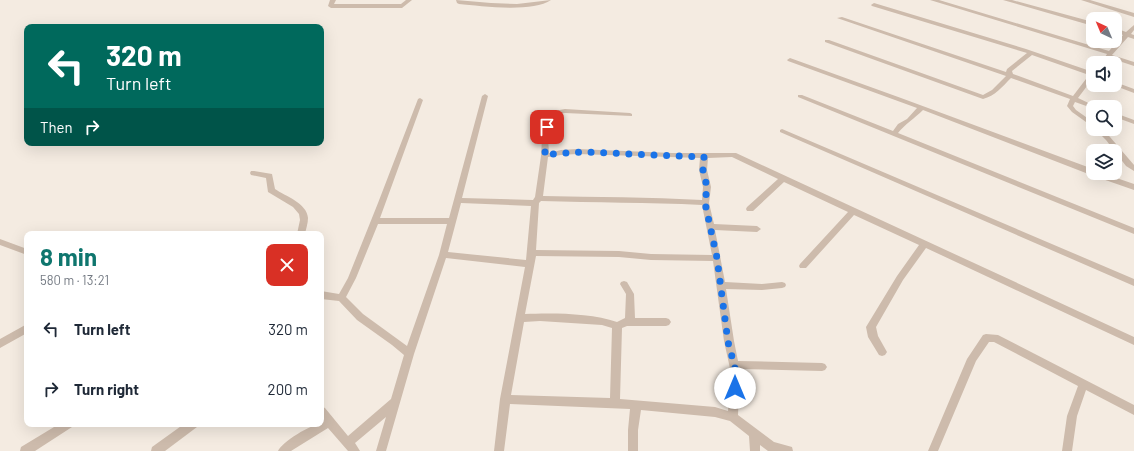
<!DOCTYPE html>
<meta charset="utf-8">
<style>
:root{--surface:#fff;--page:#f2f2f3;--text:#1f2937;--muted:#747a83;--accent:#0f766e}
body{margin:0;font-family:Barlow,sans-serif;background:var(--page);color:var(--text);height:100vh;display:flex;flex-direction:column;font-size:15px;white-space:nowrap}
*{box-sizing:border-box;margin:0}
p{font-size:13px;color:var(--muted)}
.icon{flex:none;width:22px;height:22px;fill:none;stroke:currentColor;stroke-width:2;stroke-linecap:round;stroke-linejoin:round}
.map{position:relative;flex:1;overflow:hidden}
.drawer{position:absolute;left:24px;top:231px;width:300px;height:196px;display:flex;flex-direction:column;background:var(--surface);border-radius:8px;box-shadow:0 4px 16px #0002}
.drawer>*{flex:none}
.hud{position:absolute;left:24px;top:24px;width:300px;height:122px;border-radius:8px;box-shadow:0 4px 16px #0002;background:#00695c;color:#fff;overflow:hidden}
.needle{width:26px;rotate:316deg}
.buttons{position:absolute;left:1086px;top:12px;display:grid;gap:8px}
.buttons a{display:grid;place-items:center;width:36px;height:36px;border-radius:8px;background:var(--surface);box-shadow:0 4px 16px #0002;font-size:20px}
.pin{position:absolute;display:grid;place-items:center;width:34px;height:34px;color:#fff;margin:-17px;border-radius:8px;box-shadow:0 2px 6px #0006}
.me{position:absolute;width:44px;margin:-22px;rotate:0deg;stroke-linejoin:round;filter:drop-shadow(0 0 3px #0008)}
.turn{display:flex;align-items:center;gap:14px;height:84px;padding:0 16px;font-size:18px}
.turn .icon{width:52px;height:52px;stroke-width:2.5}
.turn b{display:block;font-size:28px;line-height:34px}
.then{display:flex;align-items:center;height:38px;padding:0 16px;background:#0003;gap:8px;font-size:15px}
.round{display:grid;place-items:center;flex:none;width:42px;height:42px;border-radius:8px;background:var(--page)}
.head{display:flex;align-items:center;justify-content:space-between;height:68px;padding:0 16px}
h1{font-size:24px;font-weight:700;line-height:30px;color:var(--accent)}
ul{padding:0;list-style:none}
li{display:flex;align-items:center;gap:12px;height:60px;padding:0 16px}
li div{flex:1}
li b{display:block;font-size:15px}
li em{font-style:normal}
.map>svg:first-child{display:block}
</style>
<div class="map">
<svg width="1134" height="451" viewBox="0 0 1134 451">
<rect width="100%" height="100%" fill="#f4ebe1"/>
<g fill="none" stroke-linecap="round" stroke-linejoin="round">
<!-- minor -->
<path fill="#cdbbac" fill-rule="evenodd" d="M 330,0 L 336,0 L 334,4 L 401,4 L 406,0 L 412,0 L 402,8 L 331,8 L 328,6 Z
M 456,0 L 491,3 L 517,4 L 551,0 C 532,13 481,6 459,4 L 457,3 Z
M 930,0 L 939,0 L 1109,51 L 1123,35 L 1115,32 L 1115,28 L 1126,32 L 1134,25 L 1134,30 L 1131,34 L 1134,35 L 1134,39 L 1128,37 L 1112,55 L 1134,62 L 1134,66 L 1110,58 L 1107,63 L 1101,63 L 1107,54 Z
M 1003,0 L 1012,0 L 1093,22 L 1093,26 Z
M 1081,0 L 1090,0 L 1134,13 L 1134,17 Z
M 874,3 L 1026,49 L 1093,72 L 1093,78 L 1078,98 L 1097,107 L 1093,107 L 1093,109 L 1092,108 L 1075,102 L 1073,106 L 1076,110 L 1093,122 L 1093,127 L 1072,112 L 1067,106 L 1070,99 L 1011,78 C 1002,87 995,96 983,99 L 825,42 L 825,40 L 829,40 L 983,95 L 992,90 L 1006,76 L 837,18 L 842,17 L 1006,72 L 1007,69 L 1027,53 L 872,6 L 871,5 ZM 1032,55 L 1089,75 L 1073,96 L 1013,74 L 1012,71 Z
M 790,58 L 901,98 L 1093,169 L 1093,173 L 1102,173 L 1134,184 L 1134,190 L 1091,175 L 923,110 C 915,118 904,125 898,133 L 1134,228 L 1134,234 L 798,97 L 798,95 L 802,95 L 893,131 L 898,124 L 907,119 L 917,108 L 788,61 L 787,60 Z
M 1115,82 L 1134,89 L 1134,93 L 1113,85 L 1115,85 Z
M 485,94 L 488,96 L 462,198 L 533,200 L 535,197 L 541,156 L 542,138 L 549,112 L 565,109 L 630,113 L 632,114 L 632,116 L 565,113 L 554,115 L 548,138 L 549,153 L 561,150 L 577,149 L 672,153 L 736,153 L 1134,337 L 1134,345 L 926,248 L 903,280 L 876,327 L 878,336 L 887,352 L 885,355 L 882,356 L 879,355 L 868,337 L 866,327 L 897,276 L 919,245 L 854,215 L 806,268 L 800,268 L 799,266 L 800,264 L 848,212 L 784,182 L 753,211 L 747,211 L 746,209 L 747,207 L 778,179 L 732,157 L 708,158 L 707,170 L 711,187 L 709,203 L 714,224 L 757,226 L 761,229 L 757,232 L 715,230 L 725,282 L 762,284 L 782,282 L 785,283 L 786,285 L 785,287 L 782,288 L 762,290 L 726,289 L 734,341 L 738,361 L 822,363 L 825,364 L 827,367 L 825,370 L 822,371 L 740,369 L 738,415 L 774,442 L 792,447 L 793,451 L 768,451 L 760,445 L 760,451 L 750,451 L 749,436 L 730,421 L 715,417 L 641,410 L 638,430 L 638,451 L 628,451 L 628,430 L 630,409 L 510,404 L 504,451 L 494,451 L 500,399 L 525,267 L 446,258 L 414,354 L 386,451 L 376,451 L 386,417 L 355,443 L 360,451 L 348,451 L 328,428 L 291,451 L 278,451 C 282,442 311,424 321,424 L 321,406 L 325,408 L 348,436 L 391,399 L 404,355 L 392,345 L 357,320 L 339,301 L 321,299 L 321,291 L 339,294 L 348,278 L 378,203 L 418,99 L 420,98 L 423,100 L 380,218 L 449,218 L 482,96 ZM 577,154 L 700,158 L 699,170 L 703,187 L 702,200 C 649,197 596,197 543,196 L 548,157 L 561,155 ZM 541,201 C 595,203 648,202 702,205 L 712,255 L 651,254 L 619,251 L 536,250 L 539,203 ZM 461,203 L 531,206 L 526,260 L 448,252 ZM 378,224 L 447,224 L 439,255 L 407,346 L 363,314 L 346,297 L 356,278 ZM 536,256 L 619,257 L 651,260 L 713,261 L 724,341 L 731,373 L 728,411 L 715,407 L 620,399 L 622,328 L 627,326 L 666,326 L 669,325 L 671,322 L 669,319 L 666,318 L 635,318 L 634,294 L 627,282 L 624,281 L 621,282 L 620,284 L 626,294 L 625,318 L 617,322 C 591,313 553,313 525,314 ZM 540,321 L 602,325 L 612,328 L 610,398 L 511,395 L 524,322 Z
M 1115,113 L 1134,120 L 1134,124 L 1115,117 Z
M 782,129 L 1134,279 L 1134,286 L 780,132 L 780,130 Z
M 1095,129 L 1102,129 L 1110,137 L 1134,165 L 1134,171 L 1126,166 L 1106,140 Z
M 251,171 L 254,171 L 272,174 L 275,189 C 285,196 307,203 308,218 C 308,223 306,229 305,234 L 297,234 L 300,220 L 299,214 L 293,207 L 268,192 L 266,178 L 251,175 L 250,173 Z
M 0,239 L 27,249 L 27,255 L 0,245 Z
M 27,324 L 27,333 L 0,348 L 0,339 Z
M 986,334 L 998,335 L 1134,405 L 1134,415 L 1086,390 L 1077,416 L 1072,451 L 1062,451 L 1067,416 L 1078,386 L 994,342 L 989,342 L 976,361 L 938,451 L 928,451 L 967,359 L 983,335 Z
M 59,424 L 73,424 L 72,427 L 35,451 L 20,451 L 21,447 Z
M 184,424 L 198,424 L 197,427 L 165,451 L 151,451 L 152,447 Z"/>
</g>
<g fill="none" stroke-linecap="round" stroke-linejoin="round">
<!-- route -->
<path stroke="#1a73e8" stroke-width="7" stroke-dasharray="0 12.6" d="M 547,127 L 545,138 L 545,156 L 552,154 L 583,152 L 704,157 L 703,170 L 707,187 L 705,203 L 717,258 L 728,342 L 734,364 L 736,373 L 735,388"/>
</g>
</svg>
<div class="buttons">
<a><svg class="needle" viewBox="-14 -14 28 28"><path d="M0-13l5 13h-10z" fill="#e53935"/><path d="M0 13l5-13h-10z" fill="#747a83"/></svg></a>
<a><svg class="icon" aria-label="sound" viewBox="0 0 24 24"><path d="M4 9h4l5-4v14l-5-4H4zM17 9q2 3 0 6"/></svg></a>
<a><svg class="icon" aria-label="search" viewBox="0 0 24 24"><circle cx="10" cy="10" r="6"/><path d="M15 15l6 6"/></svg></a>
<a><svg class="icon" aria-label="layers" viewBox="0 0 24 24"><path d="M12 4l9 5-9 5-9-5zM3 14l9 5 9-5"/></svg></a>
</div>
<div class="pin" style="left:547px;top:127px;background:#d93025"><svg class="icon" aria-label="arrive" viewBox="0 0 24 24"><path d="M6 21V4h12l-3 4 3 4H6"/></svg></div>
<svg class="me" style="left:735px;top:388px" viewBox="-20 -20 40 40"><circle r="19" fill="#fff"/><path d="M0-13L10 11 0 6-10 11z" fill="#1a73e8"/></svg>
<div class="hud">
<div class="turn"><svg class="icon" aria-label="left" viewBox="0 0 24 24"><path d="M17 20v-9H6M10 6l-5 5 5 5"/></svg><div><b>320 m</b>Turn left</div></div>
<div class="then">Then<svg class="icon" aria-label="right" viewBox="0 0 24 24"><path d="M7 20v-9h11M14 6l5 5-5 5"/></svg></div>
</div>
<section class="drawer">
<div class="head"><div><h1>8 min</h1><p>580 m · 13:21</p></div><a class="round" style="background:#d93025;color:#fff"><svg class="icon" aria-label="close" viewBox="0 0 24 24"><path d="M6 6l12 12M18 6L6 18"/></svg></a></div>
<ul>
<li><svg class="icon" aria-label="left" viewBox="0 0 24 24"><path d="M17 20v-9H6M10 6l-5 5 5 5"/></svg><div><b>Turn left</b></div><em>320 m</em></li>
<li><svg class="icon" aria-label="right" viewBox="0 0 24 24"><path d="M7 20v-9h11M14 6l5 5-5 5"/></svg><div><b>Turn right</b></div><em>200 m</em></li>
</ul>
</section>
</div>
